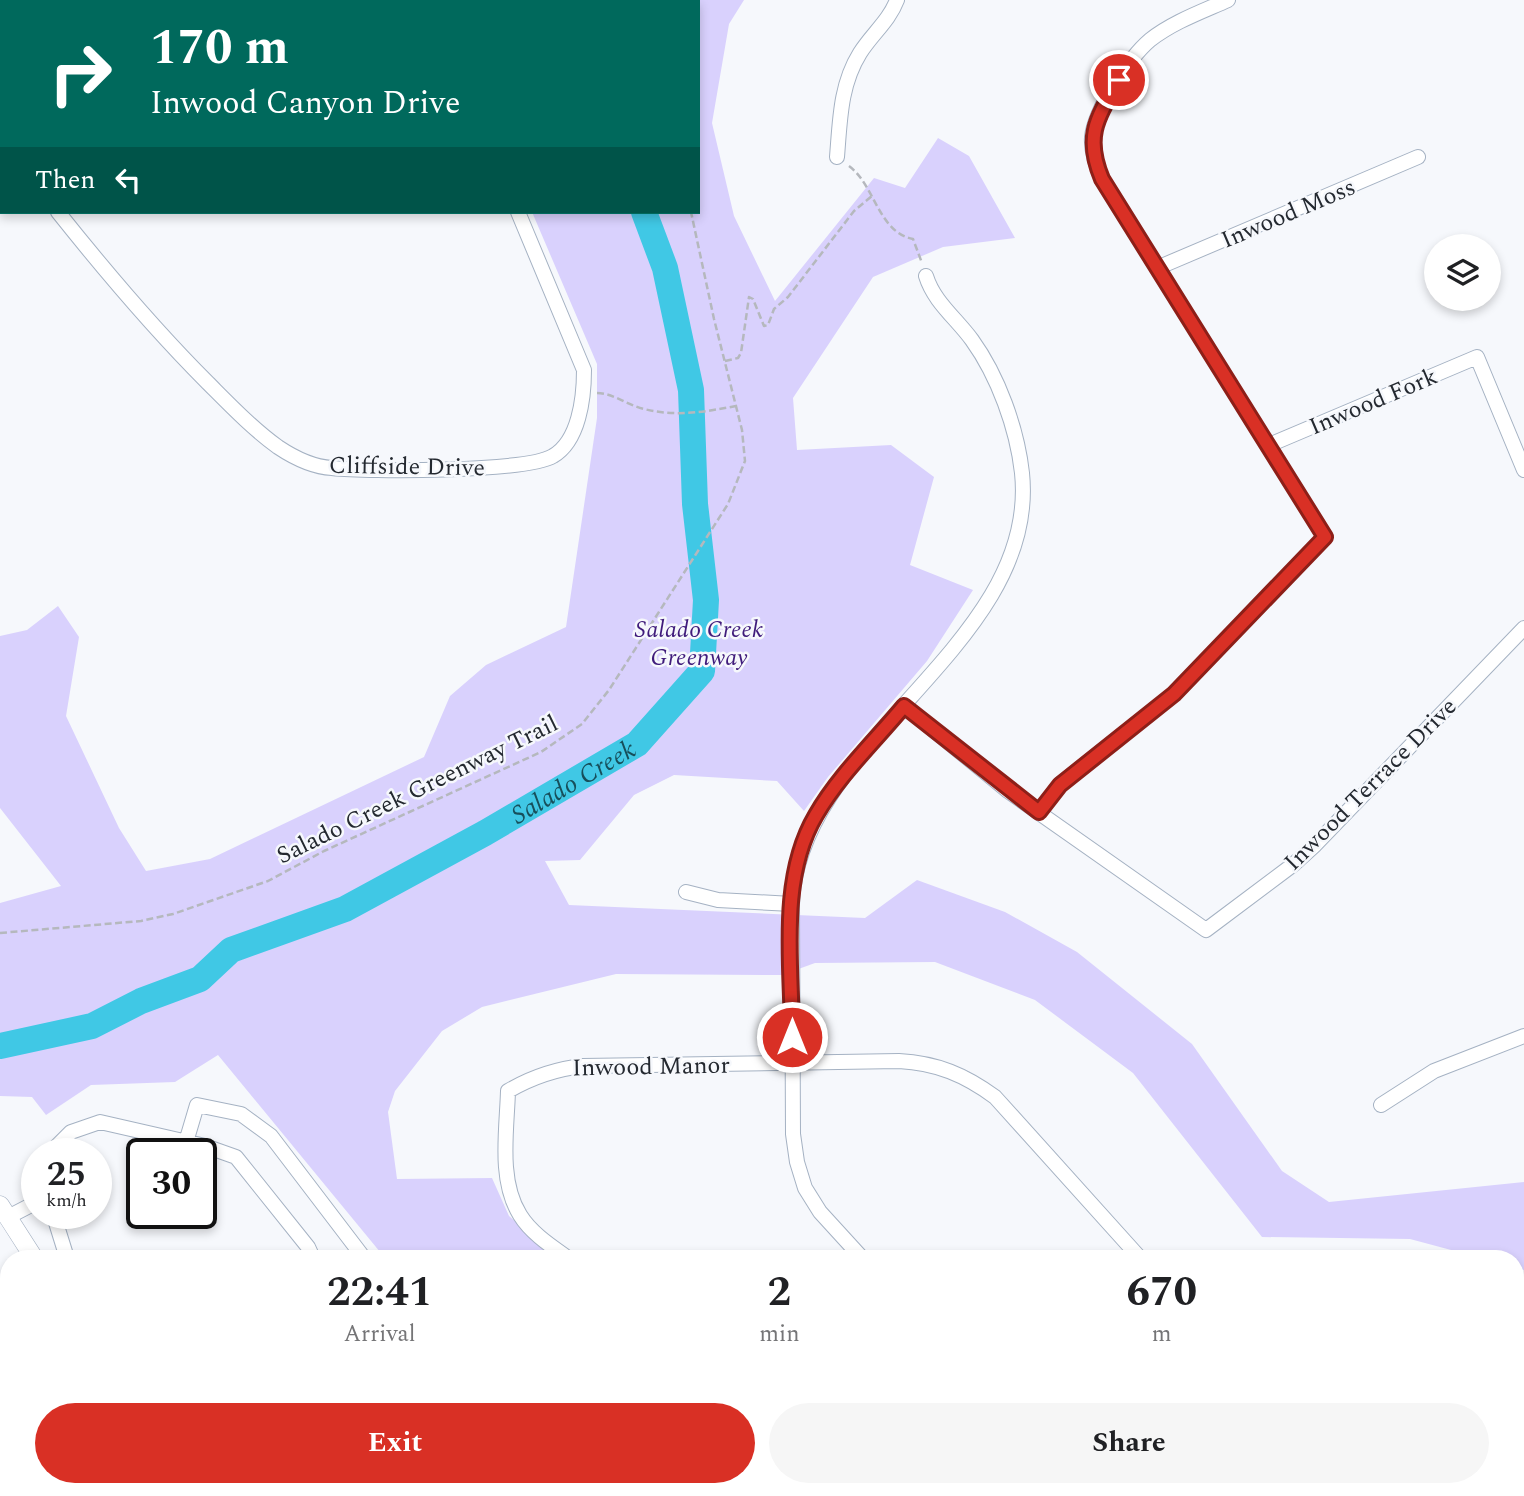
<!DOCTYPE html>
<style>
:root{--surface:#fff;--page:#f6f6f6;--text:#202124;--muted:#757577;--accent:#d93025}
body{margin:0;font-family:Spectral,serif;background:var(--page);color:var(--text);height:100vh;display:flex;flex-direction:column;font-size:26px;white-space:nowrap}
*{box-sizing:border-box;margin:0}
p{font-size:23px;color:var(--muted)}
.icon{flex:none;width:38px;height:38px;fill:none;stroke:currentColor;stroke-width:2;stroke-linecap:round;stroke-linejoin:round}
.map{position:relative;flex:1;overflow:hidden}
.side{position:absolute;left:0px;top:1250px;width:1524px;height:247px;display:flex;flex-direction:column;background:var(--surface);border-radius:28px 28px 0 0;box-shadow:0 4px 10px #0003}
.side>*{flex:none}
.top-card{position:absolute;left:0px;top:0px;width:700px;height:214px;box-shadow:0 4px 10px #0003;background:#00695c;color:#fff;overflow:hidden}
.buttons{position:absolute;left:1424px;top:234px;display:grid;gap:14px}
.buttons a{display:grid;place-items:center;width:77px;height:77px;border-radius:50%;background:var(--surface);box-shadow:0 4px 10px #0003;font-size:35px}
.speed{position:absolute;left:21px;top:1138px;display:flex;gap:14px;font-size:35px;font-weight:700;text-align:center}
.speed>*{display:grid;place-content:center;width:91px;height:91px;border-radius:50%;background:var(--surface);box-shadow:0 4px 10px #0003;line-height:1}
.speed small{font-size:18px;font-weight:400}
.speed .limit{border:4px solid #111;border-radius:10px;background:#fff;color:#111}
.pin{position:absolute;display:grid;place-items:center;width:60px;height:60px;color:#fff;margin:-30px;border:4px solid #fff;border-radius:50%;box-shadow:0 2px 7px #0007}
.me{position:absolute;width:77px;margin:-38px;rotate:0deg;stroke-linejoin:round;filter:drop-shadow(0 0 5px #0008)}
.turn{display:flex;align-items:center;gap:24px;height:147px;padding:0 35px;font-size:32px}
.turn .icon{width:91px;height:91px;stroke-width:2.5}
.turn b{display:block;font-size:49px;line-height:60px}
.then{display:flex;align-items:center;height:66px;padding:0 35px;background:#0003;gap:14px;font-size:26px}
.eta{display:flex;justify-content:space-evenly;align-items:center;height:119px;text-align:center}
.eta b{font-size:42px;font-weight:700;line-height:49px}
.action{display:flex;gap:14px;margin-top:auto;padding:14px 35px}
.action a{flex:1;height:80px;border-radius:42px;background:var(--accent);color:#fff;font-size:28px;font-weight:700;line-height:80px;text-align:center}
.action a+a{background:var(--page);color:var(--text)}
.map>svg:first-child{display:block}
</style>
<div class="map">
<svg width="1524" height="1496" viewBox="0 0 1524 1496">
<rect width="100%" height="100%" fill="#f6f8fc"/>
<!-- green -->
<path fill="#d9d1fd" d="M 457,0 L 744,0 L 729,24 L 712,123 L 734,216 L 775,301 L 874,178 L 905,188 L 938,138 L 969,156 L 1015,238 L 943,247 L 873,277 L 793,398 L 797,450 L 891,445 L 934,477 L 910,565 L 973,590 L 927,661 L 828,777 L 804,811 L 777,781 L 674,775 L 634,795 L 580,860 L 545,861 L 569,905 L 865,918 L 917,880 L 1005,912 L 1077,952 L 1192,1044 L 1282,1171 L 1329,1202 L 1524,1182 L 1524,1270 L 1516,1268 L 1516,1258 L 1481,1258 L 1410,1239 L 1262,1237 L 1133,1073 L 1035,1000 L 935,962 L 815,963 L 782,975 L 616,974 L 482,1007 L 442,1031 L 395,1091 L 388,1112 L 397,1179 L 492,1178 L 509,1216 L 558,1258 L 385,1258 L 218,1055 L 175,1082 L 91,1085 L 46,1115 L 32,1097 L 0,1096 L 0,903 L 61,886 L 0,808 L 0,636 L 27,630 L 58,606 L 79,637 L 66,716 L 119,828 L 146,871 L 210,859 L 424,757 L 450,696 L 486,665 L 566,627 L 597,418 L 597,364 L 532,212 L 698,212 L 698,2 Z
M 193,1488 L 445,1488 L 431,1496 L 198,1496 Z"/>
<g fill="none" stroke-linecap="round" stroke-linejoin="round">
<!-- river -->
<g stroke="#40c8e5" stroke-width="26">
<path d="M 544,2 L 544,0"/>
<path id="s1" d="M 0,1046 L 92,1026 L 141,1001 L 200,979 L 231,950 L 345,909 L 485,833 L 637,744 L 702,671 L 706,600 L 695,504 L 691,390 L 665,268 L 644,212"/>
</g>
<defs>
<path id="minor" d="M 446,0 L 446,2
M 0,124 L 2,130
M 837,157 C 840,121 840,85 860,53 C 872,34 889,21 897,0
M 58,212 C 105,271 154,329 208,383 C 230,405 253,429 278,447 C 293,457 313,467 332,468 C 367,472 527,472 553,456 C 579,441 584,398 584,370 L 518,212
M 1157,268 L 1418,157
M 1269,445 L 1477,357 L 1524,470
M 904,706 L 1008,791 L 1206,930 L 1294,864 L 1315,845 L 1524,628
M 1039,812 L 1060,784 L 1174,694 L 1325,537 L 1102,179 C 1096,165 1091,152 1092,137 C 1095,109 1129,58 1150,40 C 1173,22 1201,12 1228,0
M 686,892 L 718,900 L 792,904
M 1381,1105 L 1434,1071 L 1524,1036
M 186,1142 L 197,1105 L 241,1114 L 271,1136 L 364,1258
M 54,1153 L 56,1147 L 71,1132 L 100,1122 L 205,1146 L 236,1157 L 308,1247 L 313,1258
M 53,1213 L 67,1258
M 8,1217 L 37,1202
M 568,1258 C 551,1246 531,1233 520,1215 C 498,1180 507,1129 508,1091 C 532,1077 555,1069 583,1066 L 899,1061 C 937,1063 965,1075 995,1097 L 1140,1258
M 862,1258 L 820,1212 L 805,1188 L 797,1162 L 793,1134 L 792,904 C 798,740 1040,645 1022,473 C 1017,428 998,376 972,340 C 956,318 934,302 926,276
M 1516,1362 L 1524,1364
M 0,1368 L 9,1382
M 789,1488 L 797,1496
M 1034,1488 L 1035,1496
M 47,1496 L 61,1488"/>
<path id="major" d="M 0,1205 L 34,1258
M 0,1287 L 9,1301
M 123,1488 L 128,1496
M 175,1488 L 180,1496"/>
</defs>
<!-- minor casing -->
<use href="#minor" stroke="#a5b2c3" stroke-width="16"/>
<!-- major casing -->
<use href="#major" stroke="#a5b2c3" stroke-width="19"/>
<!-- path -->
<path stroke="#b5b8bd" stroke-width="2.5" stroke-dasharray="7 3.5" stroke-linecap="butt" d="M 679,2 L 679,0
M 849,166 C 875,185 878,232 913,239 L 922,263
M 725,361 L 738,358 L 741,353 L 749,297 L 753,299 L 764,326 L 768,325 L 774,309 L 788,297 L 854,211 L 873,195
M 597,393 C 613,393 627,405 644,409 C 676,417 704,412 736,406
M 0,933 L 141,921 L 173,914 L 268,881 L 324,851 L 541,752 L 582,724 L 609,690 L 728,504 L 745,461 L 742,430 L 714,319 L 691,212"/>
<!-- minor -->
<use href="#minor" stroke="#fff" stroke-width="14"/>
<!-- major -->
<use href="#major" stroke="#fff" stroke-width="18"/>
</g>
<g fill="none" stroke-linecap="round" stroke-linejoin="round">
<defs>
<path id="route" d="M 792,1037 C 792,966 778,879 816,815 C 839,775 875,741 904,706 L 1039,812 L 1060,785 L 1174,694 L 1325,537 L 1102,179 C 1084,136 1097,118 1119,80"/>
</defs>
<!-- route casing -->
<use href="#route" stroke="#8d1f18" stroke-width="18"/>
<!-- route -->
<use href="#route" stroke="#d93025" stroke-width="12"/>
</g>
<g text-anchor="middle" stroke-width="5" stroke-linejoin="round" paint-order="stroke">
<!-- street labels -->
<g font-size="24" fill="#242930" stroke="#f6f8fc">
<text transform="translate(1288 213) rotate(-23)" y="8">Inwood Moss</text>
<text transform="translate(1373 401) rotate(-23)" y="8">Inwood Fork</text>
<text transform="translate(407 466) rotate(1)" y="8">Cliffside Drive</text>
<text transform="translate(1370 784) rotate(-45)" y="8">Inwood Terrace Drive</text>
<text transform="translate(417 789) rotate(-26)" y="8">Salado Creek Greenway Trail</text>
<text transform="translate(651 1066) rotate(-1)" y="8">Inwood Manor</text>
</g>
<!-- park labels -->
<g font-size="24" font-style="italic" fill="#3f1b7b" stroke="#f6f8fc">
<text x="699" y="637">Salado Creek<tspan x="699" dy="28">Greenway</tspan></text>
</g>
<!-- water labels -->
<g font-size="26" font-style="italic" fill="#174f5b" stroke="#f6f8fc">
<text dy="9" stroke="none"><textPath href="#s1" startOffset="637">Salado Creek</textPath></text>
</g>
</g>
</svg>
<div class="buttons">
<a><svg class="icon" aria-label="layers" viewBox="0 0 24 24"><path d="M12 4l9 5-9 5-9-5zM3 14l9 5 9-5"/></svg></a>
</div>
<div class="speed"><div>25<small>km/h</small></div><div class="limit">30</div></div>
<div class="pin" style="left:1119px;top:80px;background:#d93025"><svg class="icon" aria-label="arrive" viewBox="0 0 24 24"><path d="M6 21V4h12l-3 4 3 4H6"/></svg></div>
<svg class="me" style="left:792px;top:1037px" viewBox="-20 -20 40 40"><circle r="17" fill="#d93025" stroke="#fff" stroke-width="3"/><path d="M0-11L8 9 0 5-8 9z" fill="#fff"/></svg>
<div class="top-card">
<div class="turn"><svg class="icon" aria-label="right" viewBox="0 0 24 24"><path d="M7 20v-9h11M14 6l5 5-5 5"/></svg><div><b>170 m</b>Inwood Canyon Drive</div></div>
<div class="then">Then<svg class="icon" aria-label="left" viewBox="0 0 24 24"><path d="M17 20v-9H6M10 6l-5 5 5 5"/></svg></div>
</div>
<section class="side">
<div class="eta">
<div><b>22:41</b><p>Arrival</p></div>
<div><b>2</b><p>min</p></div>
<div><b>670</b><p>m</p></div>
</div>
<div class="action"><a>Exit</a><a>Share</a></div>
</section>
</div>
